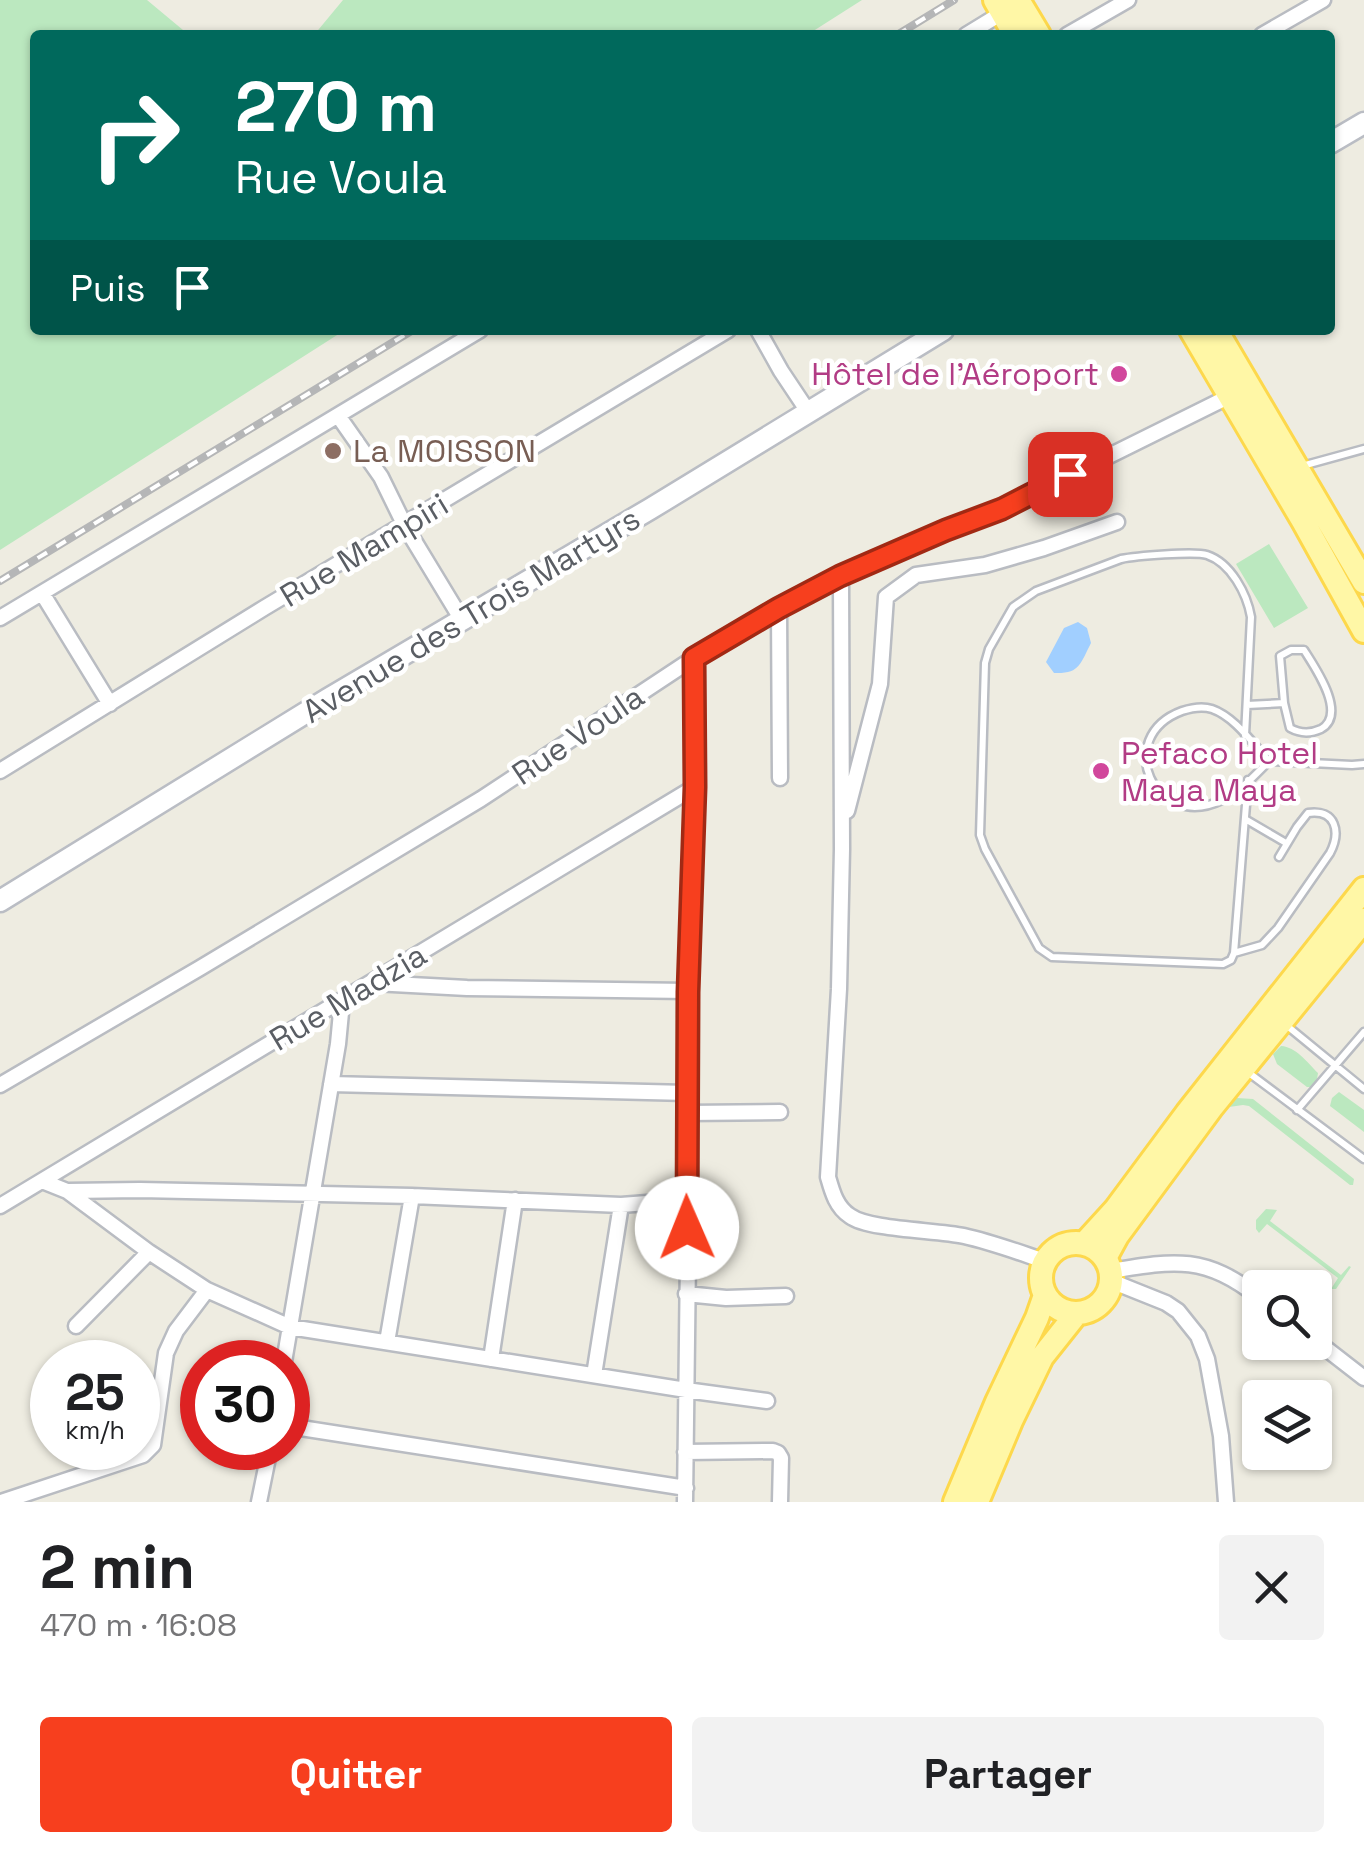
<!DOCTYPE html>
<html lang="fr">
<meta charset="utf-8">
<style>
:root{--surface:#fff;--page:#f2f2f2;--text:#202124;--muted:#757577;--accent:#f73f1e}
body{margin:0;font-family:"Space Grotesk",sans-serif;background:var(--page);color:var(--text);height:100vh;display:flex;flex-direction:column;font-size:38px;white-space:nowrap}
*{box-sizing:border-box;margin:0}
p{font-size:32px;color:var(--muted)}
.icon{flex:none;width:55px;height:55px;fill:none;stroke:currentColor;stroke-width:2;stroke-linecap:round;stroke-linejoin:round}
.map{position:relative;height:1502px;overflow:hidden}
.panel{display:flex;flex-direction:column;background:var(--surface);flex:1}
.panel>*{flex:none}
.guide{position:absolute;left:30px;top:30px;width:1305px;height:305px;border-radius:10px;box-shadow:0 2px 8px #0004;background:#00695c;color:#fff;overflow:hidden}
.fabs{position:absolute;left:1242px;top:1270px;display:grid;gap:20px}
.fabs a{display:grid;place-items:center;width:90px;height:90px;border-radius:10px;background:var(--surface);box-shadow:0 2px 8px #0004;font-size:50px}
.speed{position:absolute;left:30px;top:1340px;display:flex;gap:20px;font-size:50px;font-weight:700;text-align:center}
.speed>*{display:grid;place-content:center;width:130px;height:130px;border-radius:50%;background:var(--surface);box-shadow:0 2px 8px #0004;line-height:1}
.speed small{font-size:25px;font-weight:400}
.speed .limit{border:15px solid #d22;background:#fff;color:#111}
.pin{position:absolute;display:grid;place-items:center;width:85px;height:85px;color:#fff;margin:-42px;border-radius:20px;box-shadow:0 5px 15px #0006}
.me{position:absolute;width:110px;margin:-55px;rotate:359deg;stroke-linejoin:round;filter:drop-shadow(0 0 8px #0008)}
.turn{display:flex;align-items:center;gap:35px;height:210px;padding:0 40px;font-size:45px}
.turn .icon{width:130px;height:130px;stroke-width:2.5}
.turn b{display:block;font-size:70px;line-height:85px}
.then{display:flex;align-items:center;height:95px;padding:0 40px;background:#0003;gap:20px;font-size:38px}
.round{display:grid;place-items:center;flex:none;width:105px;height:105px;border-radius:10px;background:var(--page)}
.overview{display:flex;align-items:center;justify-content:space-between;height:170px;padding:0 40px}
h1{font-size:60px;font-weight:600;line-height:75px}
.cta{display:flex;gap:20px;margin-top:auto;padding:20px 40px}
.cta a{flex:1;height:115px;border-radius:10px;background:var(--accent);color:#fff;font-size:40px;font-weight:600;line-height:115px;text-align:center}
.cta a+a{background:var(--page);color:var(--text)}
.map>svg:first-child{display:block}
</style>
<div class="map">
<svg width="1364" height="1502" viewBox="0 0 1364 1502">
<rect width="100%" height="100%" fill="#eeece1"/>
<!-- green -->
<path fill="#bbe8bf" d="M 0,0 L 147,0 L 189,35 L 35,35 L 35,330 L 345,330 L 0,550 Z
M 343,0 L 862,0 L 807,35 L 314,35 Z
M 1269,544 L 1308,608 L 1274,628 L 1236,564 Z
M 1281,1046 C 1296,1047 1307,1062 1318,1073 L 1317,1079 L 1312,1087 L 1307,1087 L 1277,1064 L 1273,1054 Z
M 1339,1092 L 1364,1110 L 1364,1132 L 1330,1106 L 1332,1098 Z
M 1237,1098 L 1253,1099 L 1354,1179 L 1353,1185 L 1350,1185 L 1249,1106 L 1243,1105 L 1229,1107 Z
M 1266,1209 L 1277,1210 L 1270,1221 L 1341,1275 L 1349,1266 L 1351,1267 L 1336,1289 L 1331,1289 L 1338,1278 L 1267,1224 L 1259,1233 L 1256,1229 L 1256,1220 Z"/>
<!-- water -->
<path fill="#a1cfff" d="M 1078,622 L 1087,628 L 1091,643 C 1080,664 1080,674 1054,673 L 1046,662 L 1064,628 Z"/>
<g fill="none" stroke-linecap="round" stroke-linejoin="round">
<defs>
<path id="service" d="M 1302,466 L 1364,449
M 1291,650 L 1304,650 C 1314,666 1348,714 1321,729 C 1310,734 1299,733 1290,728 L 1284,703 L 1280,656 Z
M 1247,705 L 1284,703
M 1245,735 L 1251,617 C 1247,594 1231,563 1207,555 C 1195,551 1135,556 1121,559 L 1036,591 L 1013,607 L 989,649 L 985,663 L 980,835 L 985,849 L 1039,948 L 1052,957 L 1223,964 L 1231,960 L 1234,953 L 1248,780
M 1269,761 C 1255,775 1240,792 1222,800 C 1154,833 1112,737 1182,711 C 1191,708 1203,706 1212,709 C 1235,717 1253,744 1269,761 L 1352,765 L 1364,764
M 1245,819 L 1286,843
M 1234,953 L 1262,945 L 1278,928 L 1330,853 C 1341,832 1336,809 1308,813 L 1297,827 L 1279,857
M 1286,1025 L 1364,1089
M 1249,1073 L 1364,1159
M 1297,1110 L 1364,1032"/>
<path id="minor" d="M 966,35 L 1002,13
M 1067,35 L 1128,0
M 1262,35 L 1323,0
M 758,330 L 781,371 L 809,413
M 339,417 L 381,477 L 405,526 L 462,620
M 841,576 L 842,849 L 839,989 L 828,1177 C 832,1191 836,1207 850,1216 C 869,1230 936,1230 964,1236 C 991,1242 1018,1252 1045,1261
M 42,593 L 110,704
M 779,608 L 780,778
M 0,618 L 480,330
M 0,771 L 264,608 L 728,330
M 847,811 L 880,684 L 886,597 L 916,575 L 985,565 L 1044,548 L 1117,522
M 374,983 L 467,988 L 688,991
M 331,1084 L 687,1093
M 0,1085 L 200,968 L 481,799 L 694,658 L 779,608 L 889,554 L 1002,509 L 1230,396
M 687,1113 L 780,1112
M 42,1181 L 67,1191 L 149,1252 L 207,1290 L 290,1327 L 686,1390 L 767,1401
M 68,1191 L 140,1190 L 412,1196 L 621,1205 L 686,1200
M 0,1206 L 695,787
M 1111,1271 C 1176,1260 1205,1255 1260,1298
M 1111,1281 L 1166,1303 L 1178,1311 L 1198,1336 L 1207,1359 L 1221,1436 L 1226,1502
M 686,1294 L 726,1298 L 786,1296
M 76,1326 L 149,1252
M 1315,1340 L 1364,1378
M 387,1342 L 412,1196
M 491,1359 L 515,1200
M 284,1362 L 338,1044 L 342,1002
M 594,1375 L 621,1205
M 288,1426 L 686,1488
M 685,1452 L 773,1451 L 778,1453 L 781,1458 L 780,1502
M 1,1502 L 143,1455 L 153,1445 L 166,1353 L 176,1331 L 207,1290
M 259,1502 L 270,1448
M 685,1502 L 688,1257 L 686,1200 L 688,991 L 695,787 L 694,658"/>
<path id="secondary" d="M 1330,143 L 1364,123
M 0,901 L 328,699 L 650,509 L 943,330"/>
<path id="primary" d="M 995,0 L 1015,35
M 1018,0 L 1039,35
M 1191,330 L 1303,521 L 1364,631
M 1216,330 L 1364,582
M1041 1278a35 35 0 1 1 70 0a35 35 0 1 1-70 0Z
M 1084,1244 L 1115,1210 L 1187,1113 L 1364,889
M 1105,1258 L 1117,1236 L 1212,1107 L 1364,920
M 955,1502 L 997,1402 L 1037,1318 L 1045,1295
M 977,1502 L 1011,1421 L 1042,1357 L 1077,1313"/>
</defs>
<!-- service casing -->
<use href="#service" stroke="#b9bcc2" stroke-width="11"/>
<!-- minor casing -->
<use href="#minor" stroke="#b9bcc2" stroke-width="19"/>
<!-- secondary casing -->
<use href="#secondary" stroke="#babdc4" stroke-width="25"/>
<!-- primary casing -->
<use href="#primary" stroke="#fdd84c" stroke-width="28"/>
<!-- service -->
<use href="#service" stroke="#fff" stroke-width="6"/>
<!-- minor -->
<use href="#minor" stroke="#fff" stroke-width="14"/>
<!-- secondary -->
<use href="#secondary" stroke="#fff" stroke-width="20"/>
<!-- primary -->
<use href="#primary" stroke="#fff7a6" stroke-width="22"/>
<defs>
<path id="rail" d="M 897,35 L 954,0
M 0,581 L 413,330"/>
</defs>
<!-- rail casing -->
<use href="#rail" stroke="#b5b6b7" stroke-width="8"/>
<!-- rail -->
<use href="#rail" stroke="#fff" stroke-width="4" stroke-dasharray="11" stroke-linecap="butt"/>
</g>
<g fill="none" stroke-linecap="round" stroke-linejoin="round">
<defs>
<path id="route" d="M 687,1228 L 688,992 L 695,787 L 694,658 L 779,608 L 840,576 L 946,530 L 1002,509 L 1070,474"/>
</defs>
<!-- route casing -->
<use href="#route" stroke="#a12914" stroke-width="25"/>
<!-- route -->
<use href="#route" stroke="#f73f1e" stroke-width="18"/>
</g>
<!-- markers -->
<g fill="#d1479c" stroke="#fff" stroke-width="4">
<circle cx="1119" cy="374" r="10"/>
<circle cx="1101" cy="771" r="10"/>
</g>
<circle fill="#8d6e63" stroke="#fff" stroke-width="4" cx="333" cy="451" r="10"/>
<g text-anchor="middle" stroke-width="9" stroke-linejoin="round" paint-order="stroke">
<!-- hotel labels -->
<g font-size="32" fill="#b23c85" stroke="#fff" text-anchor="end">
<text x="1099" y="385">Hôtel de l'Aéroport</text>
<text x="1121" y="764" text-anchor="start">Pefaco Hotel<tspan x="1121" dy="37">Maya Maya</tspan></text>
</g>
<!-- education labels -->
<g font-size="32" fill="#785e54" stroke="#fff" text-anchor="start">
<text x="353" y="462">La MOISSON</text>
</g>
<!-- street labels -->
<g font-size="32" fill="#5a5e64" stroke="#fff">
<text transform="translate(364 550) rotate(-31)" y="11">Rue Mampiri</text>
<text transform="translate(471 615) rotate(-31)" y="11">Avenue des Trois Martyrs</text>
<text transform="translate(578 735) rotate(-34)" y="11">Rue Voula</text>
<text transform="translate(348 997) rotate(-31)" y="11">Rue Madzia</text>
</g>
</g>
</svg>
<div class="fabs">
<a><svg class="icon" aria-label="search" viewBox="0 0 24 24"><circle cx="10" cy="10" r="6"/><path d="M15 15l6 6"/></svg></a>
<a><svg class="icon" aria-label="layers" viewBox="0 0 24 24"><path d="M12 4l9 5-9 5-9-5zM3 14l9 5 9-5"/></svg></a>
</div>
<div class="speed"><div>25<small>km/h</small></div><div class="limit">30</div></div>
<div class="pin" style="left:1070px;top:474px;background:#d93025"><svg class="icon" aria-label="arrive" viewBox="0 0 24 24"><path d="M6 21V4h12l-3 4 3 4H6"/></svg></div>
<svg class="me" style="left:687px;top:1228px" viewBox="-20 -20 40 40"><circle r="19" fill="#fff"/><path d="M0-13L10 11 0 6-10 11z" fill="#f73f1e"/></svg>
<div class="guide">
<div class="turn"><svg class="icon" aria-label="right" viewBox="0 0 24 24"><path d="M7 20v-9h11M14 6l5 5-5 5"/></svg><div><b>270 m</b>Rue Voula</div></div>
<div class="then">Puis<svg class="icon" aria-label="arrive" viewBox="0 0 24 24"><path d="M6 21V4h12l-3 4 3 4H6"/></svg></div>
</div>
</div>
<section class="panel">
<div class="overview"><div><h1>2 min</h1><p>470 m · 16:08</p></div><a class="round"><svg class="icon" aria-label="close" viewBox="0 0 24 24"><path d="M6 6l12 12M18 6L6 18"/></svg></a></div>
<div class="cta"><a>Quitter</a><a>Partager</a></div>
</section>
